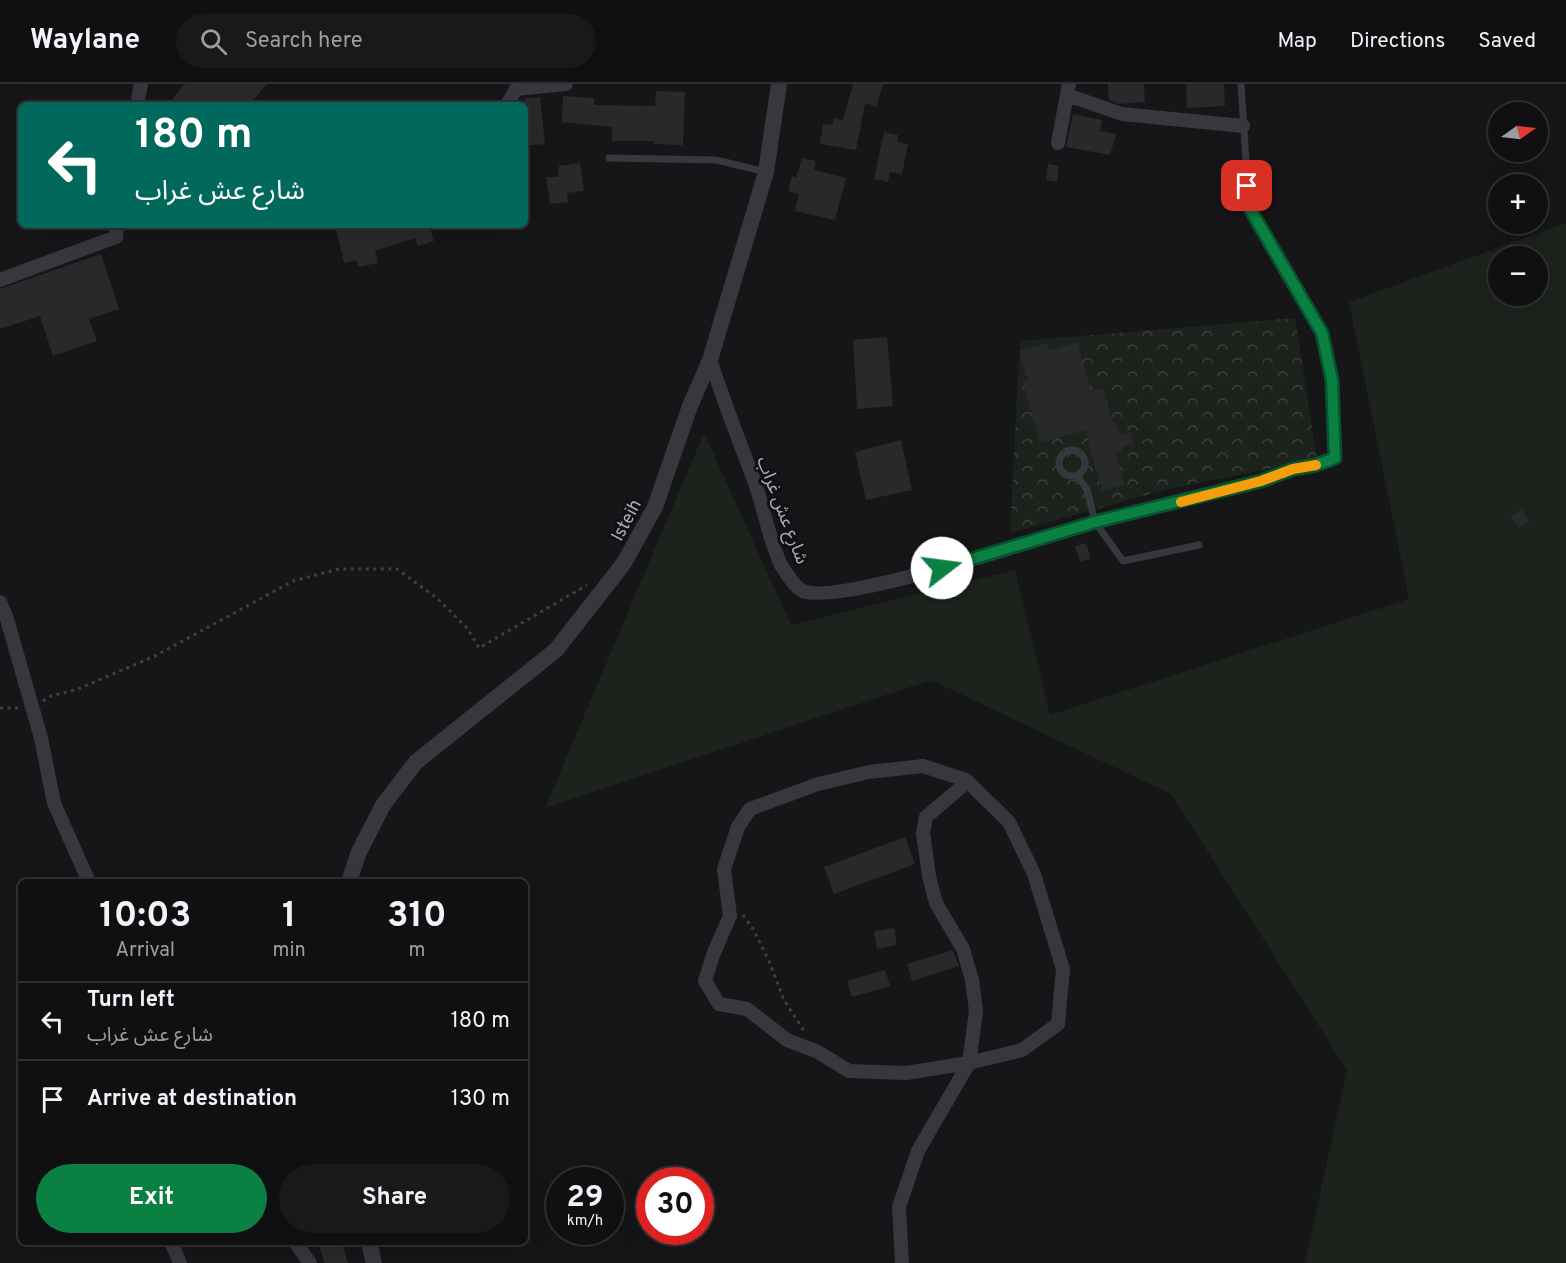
<!DOCTYPE html>
<meta charset="utf-8">
<style>
:root{--surface:#101012;--page:#19191b;--text:#f1f3f6;--muted:#9c9d9f;--line:#303032;--accent:#0b8043}
body{margin:0;font-family:Overpass,"Noto Sans Arabic",sans-serif;background:var(--page);color:var(--text);height:100vh;display:flex;flex-direction:column;font-size:22px;white-space:nowrap}
*{box-sizing:border-box;margin:0}
p{font-size:20px;color:var(--muted)}
.icon{flex:none;width:33px;height:33px;fill:none;stroke:currentColor;stroke-width:2;stroke-linecap:round;stroke-linejoin:round}
.map{position:relative;flex:1;overflow:hidden}
.sheet{position:absolute;left:18px;top:795px;width:510px;height:366px;display:flex;flex-direction:column;background:var(--surface);border-radius:9px;box-shadow:0 6px 24px #0002,0 0 0 2px var(--line)}
.sheet>*{flex:none}
.hud{position:absolute;left:18px;top:18px;width:510px;height:126px;border-radius:9px;box-shadow:0 6px 24px #0002,0 0 0 2px var(--line);background:#00695c;color:#fff;overflow:hidden}
.needle{width:39px;rotate:76deg}
.buttons{position:absolute;left:1488px;top:18px;display:grid;gap:12px}
.buttons a{display:grid;place-items:center;width:60px;height:60px;border-radius:50%;background:var(--surface);box-shadow:0 6px 24px #0002,0 0 0 2px var(--line);font-size:30px}
.speed{position:absolute;left:546px;top:1083px;display:flex;gap:12px;font-size:30px;font-weight:700;text-align:center}
.speed>*{display:grid;place-content:center;width:78px;height:78px;border-radius:50%;background:var(--surface);box-shadow:0 6px 24px #0002,0 0 0 2px var(--line);line-height:1}
.speed small{font-size:15px;font-weight:400}
.speed .limit{border:9px solid #d22;background:#fff;color:#111}
.pin{position:absolute;display:grid;place-items:center;width:51px;height:51px;color:#fff;margin:-26px;border-radius:12px;box-shadow:0 3px 9px #0006}
.me{position:absolute;width:66px;margin:-33px;rotate:75deg;stroke-linejoin:round;filter:drop-shadow(0 0 4px #0008)}
.turn{display:flex;align-items:center;gap:21px;height:126px;padding:0 18px;font-size:27px}
.turn .icon{width:78px;height:78px;stroke-width:2.5}
.turn b{display:block;font-size:42px;line-height:51px}
.eta{display:flex;justify-content:space-evenly;align-items:center;height:102px;text-align:center}
.eta b{font-size:36px;font-weight:700;line-height:42px}
.primary-button{display:flex;gap:12px;margin-top:auto;padding:12px 18px}
.primary-button a{flex:1;height:69px;border-radius:36px;background:var(--accent);color:#fff;font-size:24px;font-weight:700;line-height:69px;text-align:center}
.primary-button a+a{background:var(--page);color:var(--text)}
ul{padding:0;list-style:none}
li{display:flex;align-items:center;gap:18px;height:78px;padding:0 18px;border-top:2px solid var(--line)}
li div{flex:1}
li b{display:block;font-size:22px}
li em{font-style:normal}
header{display:flex;align-items:center;gap:36px;box-sizing:border-box;height:84px;padding:0 30px;background:var(--surface);border-bottom:2px solid var(--line)}
header strong{font-size:28px}
nav{display:flex;gap:33px;margin-inline-start:auto;font-size:21px}
.search{width:420px;height:54px;background:var(--page);display:flex;align-items:center;gap:15px;box-sizing:border-box;padding:0 21px;border-radius:33px;color:var(--muted);font-size:22px}
.map>svg:first-child{display:block}
</style>
<header>
<strong>Waylane</strong>
<div class="search"><svg class="icon" aria-label="search" viewBox="0 0 24 24"><circle cx="10" cy="10" r="6"/><path d="M15 15l6 6"/></svg>Search here</div>
<nav><a>Map</a><a>Directions</a><a>Saved</a></nav>
</header>
<div class="map">
<svg width="1566" height="1179" viewBox="0 0 1566 1179">
<defs>
<pattern id="forest-crowns" width="20" height="18" patternUnits="userSpaceOnUse" patternTransform="scale(1.5)"><rect width="20" height="18" fill="#1c231d"/><path d="M2 6a3 3 0 1 1 6 0M12 15a3 3 0 1 1 6 0" fill="none" stroke="#3a403c"/></pattern>
</defs>
<rect width="100%" height="100%" fill="#161618"/>
<!-- grass -->
<path fill="#1c231d" fill-rule="evenodd" d="M 1566,139 L 1566,1179 L 1305,1179 L 1347,986 L 1171,710 L 931,596 L 545,724 L 704,349 L 791,541 L 1015,486 L 1050,631 L 1409,515 L 1349,218 ZM 1498,172 L 1538,172 L 1538,212 L 1498,212 Z"/>
<!-- forest -->
<path fill="url(#forest-crowns)" d="M 1295,234 L 1317,375 L 1168,405 L 1010,449 L 1020,257 Z"/>
<!-- building -->
<path fill="#29292c" d="M 185,0 L 267,0 L 249,21 L 167,21 Z
M 853,0 L 883,0 L 876,23 L 865,19 L 856,66 L 820,60 L 823,40 L 833,41 L 833,34 L 843,36 Z
M 1108,0 L 1144,0 L 1145,18 L 1119,20 L 1109,16 Z
M 1186,0 L 1224,0 L 1225,22 L 1187,24 Z
M 656,7 L 685,8 L 683,61 L 654,60 L 654,57 L 612,57 L 612,43 L 562,38 L 563,12 L 594,14 L 594,21 L 655,22 Z
M 540,13 L 545,60 L 525,62 L 525,14 Z
M 1073,30 L 1102,36 L 1100,47 L 1116,50 L 1110,71 L 1066,63 Z
M 884,48 L 898,51 L 897,58 L 908,60 L 902,90 L 890,88 L 888,98 L 874,95 Z
M 802,74 L 816,77 L 814,86 L 846,94 L 835,136 L 795,127 L 799,110 L 788,107 L 792,92 L 796,94 Z
M 580,79 L 584,107 L 567,109 L 568,118 L 550,120 L 546,93 L 558,93 L 559,82 Z
M 1048,80 L 1059,82 L 1057,98 L 1046,96 Z
M 335,141 L 421,141 L 422,144 L 429,142 L 434,157 L 418,162 L 415,154 L 375,167 L 378,179 L 358,183 L 356,176 L 344,179 Z
M 101,170 L 119,225 L 89,235 L 97,257 L 53,272 L 40,232 L 0,245 L 0,205 Z
M 887,253 L 893,322 L 857,325 L 853,256 Z
M 1077,258 L 1091,307 L 1103,304 L 1114,342 L 1117,341 L 1120,351 L 1131,348 L 1134,360 L 1122,363 L 1123,366 L 1116,368 L 1124,401 L 1102,407 L 1085,346 L 1040,359 L 1023,298 L 1028,296 L 1019,267 L 1047,259 L 1048,267 Z
M 901,356 L 912,406 L 866,416 L 855,368 Z
M 1522,425 L 1529,438 L 1518,444 L 1511,432 Z
M 1086,459 L 1091,475 L 1080,478 L 1075,462 Z
M 905,753 L 915,780 L 834,810 L 824,783 Z
M 894,844 L 897,861 L 877,865 L 874,847 Z
M 953,866 L 959,882 L 912,897 L 907,880 Z
M 885,886 L 890,902 L 852,913 L 847,897 Z
M 328,1158 L 342,1158 L 348,1179 L 324,1179 L 319,1160 Z"/>
<g fill="none" stroke-linecap="round" stroke-linejoin="round">
<!-- path -->
<path stroke="#3d3f44" stroke-width="3" stroke-dasharray="3 4.5" stroke-linecap="butt" d="M 43,617 L 51,612 L 78,605 L 155,572 L 293,497 L 339,485 L 397,485 L 437,514 L 468,545 L 479,564 L 587,501
M 0,624 L 18,624
M 743,831 L 753,845 L 769,877 L 784,916 L 804,947"/>
<!-- service -->
<path stroke="#37383d" stroke-width="7" d="M 609,74 L 716,76 L 766,88
M1059 379a13 13 0 1 1 26 0a13 13 0 1 1-26 0Z
M 1077,391 L 1087,406 L 1095,438 L 1123,477 L 1199,461
M 1095,438 L 1261,397 L 1293,385 L 1316,381 L 1335,373 L 1332,296 L 1322,249 L 1249,123 L 1241,0"/>
<!-- minor -->
<path stroke="#37383d" stroke-width="14" d="M 1067,11 L 1122,30 L 1243,42
M 137,21 L 141,0
M 507,21 L 516,5 L 566,0
M 1058,59 L 1069,0
M 0,196 L 116,153 L 117,141
M 710,276 C 724,317 739,358 755,399 C 764,424 770,459 781,481 C 786,489 793,501 801,506 C 830,525 1052,451 1095,438
M 0,518 L 7,535 L 41,654 L 54,719 L 89,798
M 923,682 L 966,696 L 1009,738 L 1034,790 L 1063,885 L 1058,940 L 1022,966 L 969,979 L 906,989 L 849,987 L 818,968 L 787,956 L 747,925 L 719,920 L 705,897 L 713,871 L 730,832 L 724,785 L 738,743 L 750,725 L 818,700 L 869,688 Z
M 171,1158 L 180,1179
M 295,1158 L 310,1179
M 902,1179 L 899,1123 L 918,1067 L 969,979 L 976,927 L 972,896 L 963,865 L 936,819 L 929,792 L 923,749 L 926,733 L 960,704 L 966,696"/>
<!-- tertiary -->
<path stroke="#37383d" stroke-width="16" d="M 349,798 L 358,770 L 383,721 L 416,678 L 556,566 L 624,479 L 655,423 L 690,322 L 710,276 L 766,88 L 779,0
M 369,1158 L 374,1179"/>
</g>
<g fill="none" stroke-linecap="round" stroke-linejoin="round">
<defs>
<path id="route" d="M 942,484 L 1095,438 L 1261,397 L 1293,385 L 1316,381 L 1335,374 L 1332,296 L 1322,249 L 1249,123 L 1247,102"/>
</defs>
<!-- route casing -->
<use href="#route" stroke="#07532c" stroke-width="15"/>
<!-- route -->
<use href="#route" stroke="#0b8043" stroke-width="10"/>
<!-- slow -->
<path stroke="#f59e0b" stroke-width="10" d="M 1181,418 L 1261,397 L 1293,385 L 1316,381"/>
</g>
<g text-anchor="middle" stroke-width="6" stroke-linejoin="round" paint-order="stroke">
<!-- street labels -->
<g font-size="18" fill="#a8adb8" stroke="#111113">
<text transform="translate(783 426) rotate(69)" y="6">شارع عش غراب</text>
<text transform="translate(626 436) rotate(-62)" y="6">Isteih</text>
</g>
</g>
</svg>
<div class="buttons">
<a><svg class="needle" viewBox="-14 -14 28 28"><path d="M0-13l5 13h-10z" fill="#e53935"/><path d="M0 13l5-13h-10z" fill="#9c9d9f"/></svg></a>
<a>+</a>
<a>−</a>
</div>
<div class="speed"><div>29<small>km/h</small></div><div class="limit">30</div></div>
<div class="pin" style="left:1247px;top:102px;background:#d93025"><svg class="icon" aria-label="arrive" viewBox="0 0 24 24"><path d="M6 21V4h12l-3 4 3 4H6"/></svg></div>
<svg class="me" style="left:942px;top:484px" viewBox="-20 -20 40 40"><circle r="19" fill="#fff"/><path d="M0-13L10 11 0 6-10 11z" fill="#0b8043"/></svg>
<div class="hud">
<div class="turn"><svg class="icon" aria-label="left" viewBox="0 0 24 24"><path d="M17 20v-9H6M10 6l-5 5 5 5"/></svg><div><b>180 m</b>شارع عش غراب</div></div>
</div>
<section class="sheet">
<div class="eta">
<div><b>10:03</b><p>Arrival</p></div>
<div><b>1</b><p>min</p></div>
<div><b>310</b><p>m</p></div>
</div>
<ul>
<li><svg class="icon" aria-label="left" viewBox="0 0 24 24"><path d="M17 20v-9H6M10 6l-5 5 5 5"/></svg><div><b>Turn left</b><p>شارع عش غراب</p></div><em>180 m</em></li>
<li><svg class="icon" aria-label="arrive" viewBox="0 0 24 24"><path d="M6 21V4h12l-3 4 3 4H6"/></svg><div><b>Arrive at destination</b></div><em>130 m</em></li>
</ul>
<div class="primary-button"><a>Exit</a><a>Share</a></div>
</section>
</div>
